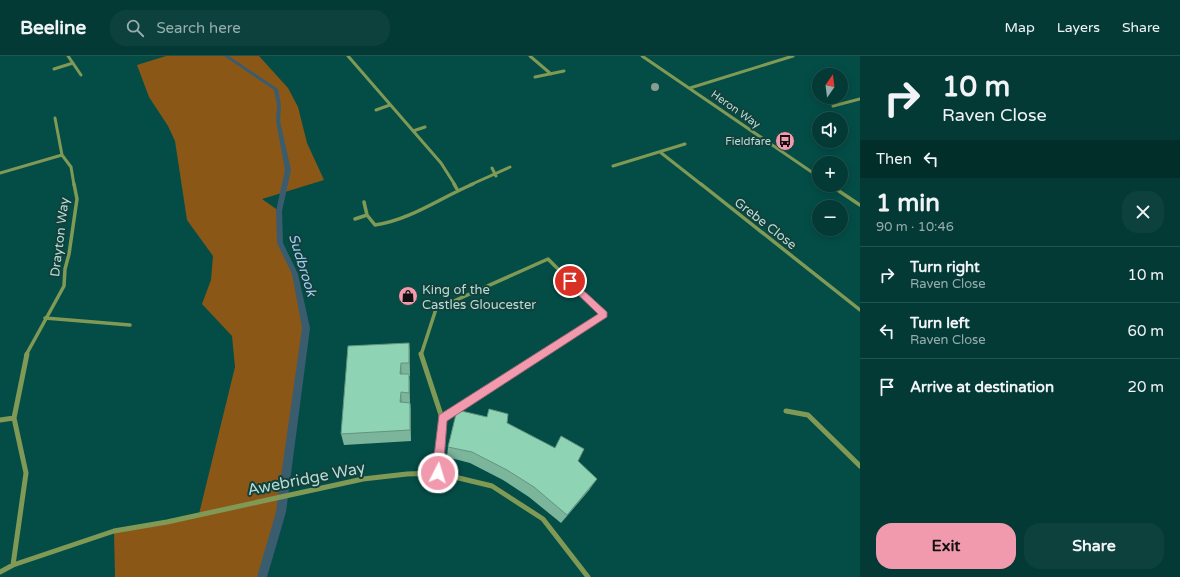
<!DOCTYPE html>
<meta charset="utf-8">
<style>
:root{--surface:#033a35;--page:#0d413d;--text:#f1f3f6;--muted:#97adad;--line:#245450;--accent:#f29aad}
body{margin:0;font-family:"Varela Round",sans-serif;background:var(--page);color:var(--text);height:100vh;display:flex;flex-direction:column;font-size:15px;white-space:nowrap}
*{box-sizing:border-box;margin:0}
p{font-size:13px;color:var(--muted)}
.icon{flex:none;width:22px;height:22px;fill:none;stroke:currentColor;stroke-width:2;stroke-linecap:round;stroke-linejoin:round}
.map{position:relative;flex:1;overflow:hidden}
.panel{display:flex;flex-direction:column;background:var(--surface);width:320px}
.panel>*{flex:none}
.banner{background:#033a35;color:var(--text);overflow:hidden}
.needle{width:26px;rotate:14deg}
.controls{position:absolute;left:812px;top:12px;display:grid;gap:8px}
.controls a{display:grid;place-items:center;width:36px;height:36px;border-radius:50%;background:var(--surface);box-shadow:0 2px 10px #0003,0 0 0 1px var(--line);font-size:20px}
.pin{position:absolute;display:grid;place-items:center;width:34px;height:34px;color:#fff;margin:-17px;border:2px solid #fff;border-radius:50%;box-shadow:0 1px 4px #0007}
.me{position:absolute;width:44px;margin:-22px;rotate:5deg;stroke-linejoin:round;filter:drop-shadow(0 0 3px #0008)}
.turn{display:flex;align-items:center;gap:14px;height:84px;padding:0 16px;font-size:18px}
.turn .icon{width:52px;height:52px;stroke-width:2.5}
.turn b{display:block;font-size:28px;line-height:34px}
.then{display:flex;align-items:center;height:38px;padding:0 16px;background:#0003;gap:8px;font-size:15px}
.round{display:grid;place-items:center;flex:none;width:42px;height:42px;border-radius:16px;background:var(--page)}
.headline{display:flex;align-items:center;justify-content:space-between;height:68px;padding:0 16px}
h1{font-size:24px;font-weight:700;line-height:30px}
.action{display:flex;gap:8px;margin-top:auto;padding:8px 16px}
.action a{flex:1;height:46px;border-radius:16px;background:var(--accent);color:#111;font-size:16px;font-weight:700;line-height:46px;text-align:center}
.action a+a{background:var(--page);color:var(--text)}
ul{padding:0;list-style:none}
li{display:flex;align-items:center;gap:12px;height:56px;padding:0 16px;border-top:1px solid var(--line)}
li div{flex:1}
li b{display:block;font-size:15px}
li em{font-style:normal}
header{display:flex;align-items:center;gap:24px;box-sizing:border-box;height:56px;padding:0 20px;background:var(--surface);border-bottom:1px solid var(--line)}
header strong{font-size:19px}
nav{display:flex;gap:22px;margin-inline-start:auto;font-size:14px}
.search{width:280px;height:36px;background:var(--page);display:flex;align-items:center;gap:10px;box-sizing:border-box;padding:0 14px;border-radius:16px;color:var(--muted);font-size:15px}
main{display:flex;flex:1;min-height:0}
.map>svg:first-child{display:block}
</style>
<header>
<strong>Beeline</strong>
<div class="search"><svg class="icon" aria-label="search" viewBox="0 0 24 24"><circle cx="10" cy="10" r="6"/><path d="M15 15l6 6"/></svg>Search here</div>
<nav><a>Map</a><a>Layers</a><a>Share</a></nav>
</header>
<main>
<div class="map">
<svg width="860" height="521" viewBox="0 0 860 521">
<rect width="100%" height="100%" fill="#044d47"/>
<!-- green -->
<path fill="#8b5717" d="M 166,0 L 259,0 L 288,32 L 298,51 L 307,87 L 324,124 L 262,143 L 279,155 L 280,187 L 295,218 L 306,272 L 281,456 L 262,521 L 115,521 L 114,475 L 199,458 L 235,311 L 232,280 L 202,248 L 211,224 L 213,200 L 187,164 L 175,85 L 168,70 L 149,41 L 137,9 Z"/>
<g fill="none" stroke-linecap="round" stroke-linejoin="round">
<!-- stream -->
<path fill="#395d6e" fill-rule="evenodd" d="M 224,0 L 229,0 L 278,33 L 281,49 L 280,65 L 291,114 L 282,155 L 283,187 L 298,218 L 310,272 L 286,456 L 267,521 L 257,521 L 276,456 L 302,272 L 292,218 L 277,187 L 276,155 L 285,114 L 276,65 L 277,49 L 274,34 Z"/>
<!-- street-far2 -->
<path stroke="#809955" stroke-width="3" d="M 68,0 L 81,19
M 348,0 L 441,107 L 455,129
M 530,0 L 551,18
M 642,0 L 819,121
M 54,13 L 73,7
M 535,21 L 564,15
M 690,32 L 793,0
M 833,50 L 860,43
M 376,54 L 390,49
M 55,62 L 62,99 L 71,111 L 74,129
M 413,75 L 425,71
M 660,96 L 702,129
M 613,110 L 685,88
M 492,112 L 496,120
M 0,117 L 62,99
M 470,129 L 510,111"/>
<!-- street-far1 -->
<path stroke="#809955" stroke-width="3.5" d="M 454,128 L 458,135
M 701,128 L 860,254
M 830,129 L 860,149
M 364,146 L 367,159 L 375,169 C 410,164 440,142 473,128
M 355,163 L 367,159
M 45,262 L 130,269
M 26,299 L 64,230 L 65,213 L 69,198 L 77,143 L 74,128
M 421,299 L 436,253 L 548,203 L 604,259 L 541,299"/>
<!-- street -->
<path stroke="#809955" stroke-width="5" d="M 421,298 L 442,362
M 786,355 L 808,359 L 860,410
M 442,362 L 543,298
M 0,364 L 14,362
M 438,417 L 442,362
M 13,509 L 26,417 L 14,362 L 27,298
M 0,516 L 13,509 L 114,475 L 167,466 L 363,423 L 407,418 L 438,417 L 492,430 L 543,463 L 588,521"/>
</g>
<!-- trees -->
<circle fill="#899d8f" cx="655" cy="31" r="4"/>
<!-- wall -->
<path fill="#7bb59c" d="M 409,287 L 410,300 L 410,320 L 409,320 L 410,331 L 410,347 L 411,358 L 411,385 L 344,389 L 341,378 Z
M 448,391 L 578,405 L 590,433 L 561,467 L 529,441 L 503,424 L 470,407 L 447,401 Z"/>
<!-- shaded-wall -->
<path fill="#64947f" d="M 409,287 L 410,300 L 410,320 L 409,307 Z
M 401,307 L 402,320 L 400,318 Z
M 409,318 L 410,331 L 410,349 L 409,337 Z
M 401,336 L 402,349 L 400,346 Z
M 410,347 L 411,358 L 411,385 L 410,374 Z
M 597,423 L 590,433 L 561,467 L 567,459 Z"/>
<!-- building -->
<path fill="#8fd3b5" stroke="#64947f" d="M 409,287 L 409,307 L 401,307 L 400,318 L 409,318 L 409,337 L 401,336 L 400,346 L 410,347 L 410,374 L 341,378 L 348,290 Z
M 489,353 L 508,358 L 507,367 L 555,392 L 561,380 L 584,393 L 578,405 L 597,423 L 567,459 L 534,431 L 507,414 L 472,396 L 448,391 L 457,354 L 487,361 Z"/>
<!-- route -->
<path fill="#f29aad" stroke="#9d6470" d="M 570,222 L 607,256 L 607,261 L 447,365 L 443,417 L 442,421 L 438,423 L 434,421 L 432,417 L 439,359 L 598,258 L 567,228 L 566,225 Z"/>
<!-- icons -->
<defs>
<symbol id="bus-disc" viewBox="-11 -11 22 22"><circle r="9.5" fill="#f29aad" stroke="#14403b"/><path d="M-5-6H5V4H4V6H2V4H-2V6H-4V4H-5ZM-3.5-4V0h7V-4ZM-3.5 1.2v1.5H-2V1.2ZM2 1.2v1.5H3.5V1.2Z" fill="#111"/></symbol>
<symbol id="shop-disc" viewBox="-11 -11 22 22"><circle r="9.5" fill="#f29aad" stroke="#14403b"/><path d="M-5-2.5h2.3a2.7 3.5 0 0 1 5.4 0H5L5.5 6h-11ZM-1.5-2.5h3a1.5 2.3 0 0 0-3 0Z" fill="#111"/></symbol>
</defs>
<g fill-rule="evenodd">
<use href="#bus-disc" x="774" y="74" width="22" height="22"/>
<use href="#shop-disc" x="397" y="229" width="22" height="22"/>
</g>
<g text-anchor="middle" stroke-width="4" stroke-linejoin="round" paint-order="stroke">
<!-- far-street labels -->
<g font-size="11" fill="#b6dcd7" stroke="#14403b">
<text transform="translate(736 53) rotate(35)" y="4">Heron Way</text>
</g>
<!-- far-poi labels -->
<g font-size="11" fill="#b6dcd7" stroke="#14403b" text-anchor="end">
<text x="771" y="89">Fieldfare</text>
</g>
<!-- street labels -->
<g font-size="13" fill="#b6dcd7" stroke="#14403b">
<text transform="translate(766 167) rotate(38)" y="5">Grebe Close</text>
<text transform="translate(59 181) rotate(-83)" y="5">Drayton Way</text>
</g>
<!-- poi labels -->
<g font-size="13" fill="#b6dcd7" stroke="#14403b" text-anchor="start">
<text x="422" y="238">King of the<tspan x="422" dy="15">Castles Gloucester</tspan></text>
</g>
<!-- water labels -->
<g font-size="14" font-style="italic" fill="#9eccf5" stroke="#14403b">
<text transform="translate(303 209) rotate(73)" y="5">Sudbrook</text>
</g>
<!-- near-street labels -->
<g font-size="16" fill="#b6dcd7" stroke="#14403b">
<text transform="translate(306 422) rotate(-11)" y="6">Awebridge Way</text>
</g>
</g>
</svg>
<div class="controls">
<a><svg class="needle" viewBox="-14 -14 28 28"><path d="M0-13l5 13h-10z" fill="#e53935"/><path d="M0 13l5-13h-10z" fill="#97adad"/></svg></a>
<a><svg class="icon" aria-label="sound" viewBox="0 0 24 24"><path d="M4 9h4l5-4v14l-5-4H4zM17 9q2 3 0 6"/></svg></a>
<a>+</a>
<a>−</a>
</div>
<div class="pin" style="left:570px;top:225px;background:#d93025"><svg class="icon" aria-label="arrive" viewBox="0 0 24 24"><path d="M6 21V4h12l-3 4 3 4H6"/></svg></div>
<svg class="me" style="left:438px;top:417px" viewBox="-20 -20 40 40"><circle r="17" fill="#f29aad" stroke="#fff" stroke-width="3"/><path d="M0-11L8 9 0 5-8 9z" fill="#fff"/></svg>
</div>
<section class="panel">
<div class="banner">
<div class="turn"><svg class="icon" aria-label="right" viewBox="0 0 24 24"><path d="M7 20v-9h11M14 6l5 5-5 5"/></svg><div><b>10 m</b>Raven Close</div></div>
<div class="then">Then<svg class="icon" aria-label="left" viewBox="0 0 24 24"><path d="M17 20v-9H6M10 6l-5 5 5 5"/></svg></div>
</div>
<div class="headline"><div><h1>1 min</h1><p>90 m · 10:46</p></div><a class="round"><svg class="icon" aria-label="close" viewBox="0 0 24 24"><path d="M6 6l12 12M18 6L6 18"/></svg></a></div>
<ul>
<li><svg class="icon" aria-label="right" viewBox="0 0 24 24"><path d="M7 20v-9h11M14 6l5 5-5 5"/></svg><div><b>Turn right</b><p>Raven Close</p></div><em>10 m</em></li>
<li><svg class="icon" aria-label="left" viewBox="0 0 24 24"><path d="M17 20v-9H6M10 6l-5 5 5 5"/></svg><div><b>Turn left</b><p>Raven Close</p></div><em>60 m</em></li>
<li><svg class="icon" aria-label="arrive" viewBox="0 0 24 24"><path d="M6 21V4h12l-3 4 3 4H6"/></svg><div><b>Arrive at destination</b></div><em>20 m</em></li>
</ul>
<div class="action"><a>Exit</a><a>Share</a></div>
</section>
</main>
